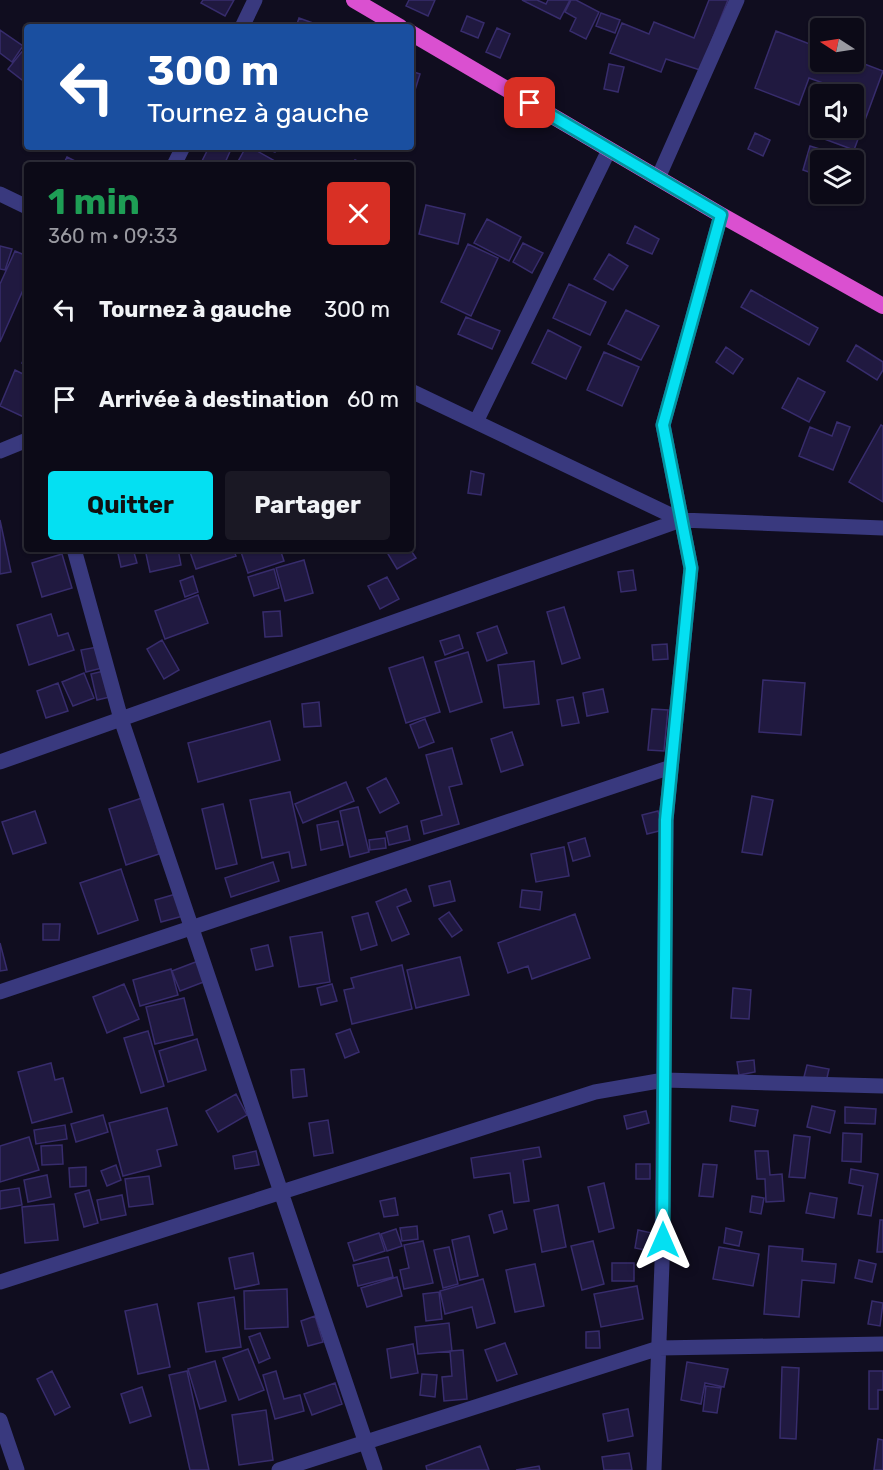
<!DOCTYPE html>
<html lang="fr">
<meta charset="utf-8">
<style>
:root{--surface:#0c0a17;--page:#1a1824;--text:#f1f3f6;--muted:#9a9aa1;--line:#2c2b36;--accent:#04e0f2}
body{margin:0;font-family:Rubik,sans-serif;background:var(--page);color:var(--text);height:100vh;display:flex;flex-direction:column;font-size:22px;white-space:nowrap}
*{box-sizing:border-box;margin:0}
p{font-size:20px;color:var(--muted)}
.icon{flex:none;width:33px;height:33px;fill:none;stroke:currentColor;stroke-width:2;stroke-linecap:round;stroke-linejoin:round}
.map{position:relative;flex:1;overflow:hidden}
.panel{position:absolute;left:24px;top:162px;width:390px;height:390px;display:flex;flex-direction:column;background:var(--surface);border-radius:6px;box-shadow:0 2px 4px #0004,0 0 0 2px var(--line)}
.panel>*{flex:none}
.banner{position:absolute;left:24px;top:24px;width:390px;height:126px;border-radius:6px;box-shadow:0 2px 4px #0004,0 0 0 2px var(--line);background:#1a4fa0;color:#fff;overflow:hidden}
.needle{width:39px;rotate:282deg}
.fabs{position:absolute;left:810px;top:18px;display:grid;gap:12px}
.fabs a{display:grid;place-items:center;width:54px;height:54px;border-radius:6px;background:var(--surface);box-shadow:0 2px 4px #0004,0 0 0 2px var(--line);font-size:30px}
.pin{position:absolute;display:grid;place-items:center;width:51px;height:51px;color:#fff;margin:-26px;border-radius:12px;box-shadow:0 3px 9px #0006}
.me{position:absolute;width:66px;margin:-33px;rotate:0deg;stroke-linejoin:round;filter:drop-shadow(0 0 4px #0008)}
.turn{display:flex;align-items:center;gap:21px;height:126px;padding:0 24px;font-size:27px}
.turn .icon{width:78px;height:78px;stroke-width:2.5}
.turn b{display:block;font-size:42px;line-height:51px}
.round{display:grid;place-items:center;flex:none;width:63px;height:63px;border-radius:6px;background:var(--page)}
.headline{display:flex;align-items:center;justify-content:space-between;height:102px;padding:0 24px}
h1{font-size:36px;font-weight:700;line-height:45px;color:#1e9e55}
.button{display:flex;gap:12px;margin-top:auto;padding:12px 24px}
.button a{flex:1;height:69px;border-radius:6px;background:var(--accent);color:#111;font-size:24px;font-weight:700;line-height:69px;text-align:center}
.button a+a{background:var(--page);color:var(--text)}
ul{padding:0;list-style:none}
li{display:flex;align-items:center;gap:18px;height:90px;padding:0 24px}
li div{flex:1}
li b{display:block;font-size:22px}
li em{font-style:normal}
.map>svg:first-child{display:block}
</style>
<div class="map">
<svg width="883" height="1470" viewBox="0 0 883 1470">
<rect width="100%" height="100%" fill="#100d1f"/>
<!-- building -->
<path fill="#201940" stroke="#372c6c" stroke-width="1.5" d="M 203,0 L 234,0 L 225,16 L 201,3 Z
M 409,0 L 435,0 L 428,16 L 406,6 Z
M 522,0 L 537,0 L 546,4 L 548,0 L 570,0 L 560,19 Z
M 571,0 L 576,0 L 599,12 L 586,39 L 570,31 L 576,18 L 565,12 Z
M 709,0 L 728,0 L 700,70 L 666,59 L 661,72 L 610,53 L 622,23 L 649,34 L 654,22 L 694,38 Z
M 601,13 L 620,20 L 615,33 L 596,26 Z
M 467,16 L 484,23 L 478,38 L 461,31 Z
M 299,18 L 324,27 L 296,27 Z
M 497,28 L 510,34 L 500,58 L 486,52 Z
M 0,30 L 23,46 L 12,62 L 0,53 Z
M 776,31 L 820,48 L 820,62 L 854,60 L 883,71 L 854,150 L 819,137 L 823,128 L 854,128 L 854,94 L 835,94 L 837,88 L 809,78 L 799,105 L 755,88 Z
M 24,49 L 27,52 L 26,83 L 8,69 Z
M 609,64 L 624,67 L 618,92 L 604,89 Z
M 411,71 L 420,74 L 415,90 L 411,89 Z
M 755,133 L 770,140 L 763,156 L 748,149 Z
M 810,146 L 839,155 L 837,160 L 820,160 L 820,176 L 803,170 Z
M 209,147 L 232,147 L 224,165 L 200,165 Z
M 246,147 L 250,147 L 275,161 L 273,165 L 236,165 Z
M 261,147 L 277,147 L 275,152 Z
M 67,157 L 83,165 L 63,165 Z
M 355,160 L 367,165 L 353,165 Z
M 426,205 L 465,214 L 458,244 L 419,234 Z
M 487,219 L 521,237 L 509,261 L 474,243 Z
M 635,226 L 659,239 L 652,254 L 627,243 Z
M 523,243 L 543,253 L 532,273 L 513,262 Z
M 468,244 L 498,258 L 471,316 L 441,302 Z
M 0,246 L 12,249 L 5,270 L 0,269 Z
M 15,251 L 27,256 L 27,281 L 0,342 L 0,284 Z
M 609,254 L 628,266 L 613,290 L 594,279 Z
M 569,284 L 606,302 L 590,335 L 553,318 Z
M 751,290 L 818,328 L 809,345 L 741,307 Z
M 626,310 L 659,326 L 641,360 L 608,344 Z
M 466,317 L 500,331 L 492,349 L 458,334 Z
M 548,330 L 581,347 L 566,379 L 532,363 Z
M 856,345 L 883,362 L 883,370 L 877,380 L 847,361 Z
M 726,347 L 743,359 L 733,374 L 716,362 Z
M 27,351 L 27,365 L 22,363 Z
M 604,352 L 639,367 L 622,406 L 587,390 Z
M 15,370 L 27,376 L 26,418 L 0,406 Z
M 798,378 L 825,392 L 809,422 L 782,408 Z
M 837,422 L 850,427 L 833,470 L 799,456 L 810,427 L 832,436 Z
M 881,425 L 883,426 L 883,502 L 849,482 Z
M 471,471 L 484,474 L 481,495 L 468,493 Z
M 0,520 L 11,572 L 0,574 Z
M 117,549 L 133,549 L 137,563 L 121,567 Z
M 145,549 L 178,549 L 181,565 L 150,572 Z
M 189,549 L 233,549 L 236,556 L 196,569 Z
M 240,549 L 280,549 L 284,561 L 248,573 Z
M 385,549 L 410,549 L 416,558 L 397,569 Z
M 62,554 L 72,588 L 42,597 L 32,563 Z
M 304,560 L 313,593 L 285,601 L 276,568 Z
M 274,569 L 279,588 L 254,596 L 248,577 Z
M 633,570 L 636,590 L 621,592 L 618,572 Z
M 193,576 L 198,592 L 185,597 L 180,581 Z
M 387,577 L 399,599 L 380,609 L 368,586 Z
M 198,595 L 208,623 L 165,639 L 155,611 Z
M 564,607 L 580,658 L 562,664 L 547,612 Z
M 280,611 L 282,636 L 265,637 L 263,612 Z
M 51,614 L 58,636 L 68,633 L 74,650 L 29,665 L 17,625 Z
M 497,626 L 507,653 L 487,661 L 477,633 Z
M 459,635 L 463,648 L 445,655 L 440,641 Z
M 162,640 L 179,670 L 164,679 L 147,649 Z
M 667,644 L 668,659 L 653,660 L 652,645 Z
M 97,647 L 102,668 L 86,672 L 81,650 Z
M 468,652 L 482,702 L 450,712 L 435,662 Z
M 423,657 L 440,712 L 406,723 L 389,668 Z
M 534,661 L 539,704 L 504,708 L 498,665 Z
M 108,670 L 114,696 L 97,700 L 91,674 Z
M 84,673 L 94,698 L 73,706 L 62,682 Z
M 763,680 L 805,683 L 801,735 L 759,732 Z
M 58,683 L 68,711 L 46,718 L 37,691 Z
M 603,689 L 608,712 L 587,716 L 583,693 Z
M 573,697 L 579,723 L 562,726 L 557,700 Z
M 319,702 L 321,726 L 304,727 L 302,704 Z
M 652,709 L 668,710 L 664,751 L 648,750 Z
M 425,719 L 434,742 L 419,748 L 410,725 Z
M 270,721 L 280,760 L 198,782 L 188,743 Z
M 512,732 L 523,765 L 501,772 L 491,739 Z
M 452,748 L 462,784 L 449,787 L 459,824 L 424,834 L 421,821 L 442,815 L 426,755 Z
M 386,778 L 399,803 L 380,813 L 367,788 Z
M 346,782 L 354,801 L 303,823 L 295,804 Z
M 290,792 L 306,865 L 292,868 L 289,852 L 262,858 L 250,800 Z
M 752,796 L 773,800 L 762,855 L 742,852 Z
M 142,798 L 159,854 L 126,865 L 109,809 Z
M 223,804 L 237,864 L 216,869 L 202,809 Z
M 358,807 L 369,852 L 350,857 L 340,811 Z
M 35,811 L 46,843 L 13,854 L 2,822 Z
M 658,811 L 663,830 L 647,834 L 642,815 Z
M 338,821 L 343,845 L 321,850 L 317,825 Z
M 407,826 L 410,840 L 389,845 L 386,832 Z
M 385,838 L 386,848 L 370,850 L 369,840 Z
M 585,838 L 590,856 L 573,861 L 568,843 Z
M 564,847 L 569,876 L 536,882 L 531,854 Z
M 273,862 L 279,881 L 231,897 L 225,878 Z
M 121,869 L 138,920 L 98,934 L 80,883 Z
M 450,881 L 455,901 L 434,906 L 429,886 Z
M 406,889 L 411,901 L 397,907 L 409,934 L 392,941 L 376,902 Z
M 522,890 L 542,892 L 540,910 L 520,907 Z
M 176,894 L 183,916 L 161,922 L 155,900 Z
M 449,912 L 462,930 L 452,937 L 439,919 Z
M 368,913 L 377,945 L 361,950 L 352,917 Z
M 575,914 L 590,958 L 532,979 L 528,966 L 508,973 L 498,943 Z
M 43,924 L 60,924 L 59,940 L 43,940 Z
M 322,932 L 330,982 L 299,987 L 290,937 Z
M 0,943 L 7,970 L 0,971 Z
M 268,945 L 273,966 L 256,970 L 251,949 Z
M 460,957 L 469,995 L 416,1008 L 407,970 Z
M 206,958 L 214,978 L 180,991 L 172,971 Z
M 402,965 L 412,1009 L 352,1024 L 344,990 L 354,988 L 351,978 Z
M 171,969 L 178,995 L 140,1006 L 133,980 Z
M 124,984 L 139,1019 L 107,1033 L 93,997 Z
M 332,984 L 337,1001 L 321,1005 L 317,988 Z
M 733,988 L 751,990 L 749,1019 L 731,1018 Z
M 184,998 L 193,1035 L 155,1044 L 146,1007 Z
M 350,1029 L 359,1052 L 345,1058 L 336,1034 Z
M 148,1031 L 164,1086 L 141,1093 L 124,1038 Z
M 197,1039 L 206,1070 L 168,1082 L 159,1051 Z
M 754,1060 L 755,1072 L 739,1075 L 737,1062 Z
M 51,1063 L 55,1080 L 63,1078 L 72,1112 L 32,1123 L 18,1072 Z
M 807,1065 L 829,1069 L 826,1082 L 804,1077 Z
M 304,1069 L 307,1096 L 293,1098 L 291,1070 Z
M 236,1094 L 247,1115 L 218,1132 L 206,1111 Z
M 732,1106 L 758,1110 L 755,1126 L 730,1121 Z
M 812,1106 L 835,1111 L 830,1133 L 807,1127 Z
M 845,1107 L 876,1109 L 875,1124 L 845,1123 Z
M 167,1108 L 177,1145 L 157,1150 L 161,1166 L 123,1176 L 109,1123 Z
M 646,1111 L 649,1123 L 627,1129 L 624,1116 Z
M 103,1115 L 108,1132 L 76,1142 L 71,1124 Z
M 328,1120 L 333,1153 L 314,1156 L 309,1123 Z
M 65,1125 L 67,1139 L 36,1144 L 34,1130 Z
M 843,1133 L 862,1134 L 861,1162 L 842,1161 Z
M 794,1135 L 810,1137 L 805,1178 L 789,1177 Z
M 29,1137 L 39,1170 L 0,1182 L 0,1146 Z
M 62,1145 L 63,1164 L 42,1165 L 41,1146 Z
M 539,1147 L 541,1157 L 523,1160 L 529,1201 L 514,1203 L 510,1173 L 474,1178 L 471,1158 Z
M 256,1151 L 259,1165 L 235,1169 L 233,1156 Z
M 755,1151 L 768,1151 L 770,1175 L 782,1174 L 784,1201 L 766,1202 L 765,1179 L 757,1179 Z
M 636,1164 L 650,1164 L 650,1179 L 636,1179 Z
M 703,1164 L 717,1165 L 713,1197 L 699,1196 Z
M 116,1165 L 121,1180 L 107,1186 L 101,1171 Z
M 86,1167 L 86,1186 L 70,1187 L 69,1168 Z
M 851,1169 L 878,1174 L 871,1216 L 858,1214 L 863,1186 L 849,1183 Z
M 47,1175 L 51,1197 L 28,1202 L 24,1180 Z
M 149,1176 L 153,1204 L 129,1207 L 125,1179 Z
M 604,1183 L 614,1228 L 599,1232 L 588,1187 Z
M 19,1188 L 22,1205 L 0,1209 L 0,1191 Z
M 89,1190 L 98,1223 L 84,1227 L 75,1194 Z
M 810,1193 L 837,1198 L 834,1218 L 806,1213 Z
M 122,1195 L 126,1215 L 101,1220 L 97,1200 Z
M 752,1196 L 764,1198 L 761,1214 L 750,1212 Z
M 395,1198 L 398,1215 L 384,1217 L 380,1201 Z
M 54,1204 L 58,1240 L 25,1243 L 22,1207 Z
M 558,1205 L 566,1247 L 542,1252 L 534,1210 Z
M 502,1211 L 507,1229 L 494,1233 L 489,1215 Z
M 880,1220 L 883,1220 L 883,1252 L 877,1252 Z
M 417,1226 L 418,1239 L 402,1241 L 400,1228 Z
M 726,1228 L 742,1232 L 739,1246 L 724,1243 Z
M 396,1229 L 402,1246 L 387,1251 L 381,1234 Z
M 638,1230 L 652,1233 L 650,1251 L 635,1248 Z
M 379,1233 L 385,1251 L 354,1261 L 348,1243 Z
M 469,1236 L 478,1276 L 460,1280 L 452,1240 Z
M 423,1241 L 433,1283 L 404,1289 L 400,1270 L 409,1268 L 404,1245 Z
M 593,1241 L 604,1284 L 582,1290 L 571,1246 Z
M 769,1246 L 803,1249 L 802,1261 L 836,1264 L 834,1283 L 802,1280 L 799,1317 L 764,1314 Z
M 449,1247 L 458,1284 L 443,1288 L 434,1250 Z
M 719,1247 L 759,1254 L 753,1286 L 713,1279 Z
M 253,1253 L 259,1284 L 235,1289 L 229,1258 Z
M 388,1257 L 393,1277 L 358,1286 L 353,1265 Z
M 859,1260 L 876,1264 L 872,1282 L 855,1278 Z
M 612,1263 L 634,1263 L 634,1281 L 612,1281 Z
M 535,1264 L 544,1306 L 515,1312 L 506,1270 Z
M 397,1277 L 402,1296 L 367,1307 L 361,1288 Z
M 483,1279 L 495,1323 L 477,1328 L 472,1307 L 445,1314 L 440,1291 Z
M 637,1286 L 643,1319 L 601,1327 L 594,1294 Z
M 287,1289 L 288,1327 L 245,1329 L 244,1291 Z
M 439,1292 L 442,1319 L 426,1321 L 423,1294 Z
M 234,1297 L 241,1347 L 206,1352 L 198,1303 Z
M 872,1301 L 883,1303 L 880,1326 L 868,1324 Z
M 157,1304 L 170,1367 L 138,1374 L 125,1311 Z
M 315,1316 L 323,1342 L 308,1346 L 301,1321 Z
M 449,1323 L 452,1351 L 418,1354 L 415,1327 Z
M 599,1331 L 600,1348 L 586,1348 L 586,1332 Z
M 260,1333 L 270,1358 L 259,1363 L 249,1337 Z
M 505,1343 L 517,1374 L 497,1381 L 485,1350 Z
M 413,1344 L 418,1373 L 391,1378 L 387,1349 Z
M 248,1349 L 264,1390 L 239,1400 L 223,1358 Z
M 463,1350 L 467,1399 L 444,1401 L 442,1377 L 452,1376 L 450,1351 Z
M 215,1361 L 226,1401 L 200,1409 L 188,1369 Z
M 687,1362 L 728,1369 L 724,1387 L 705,1383 L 701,1404 L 681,1400 Z
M 782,1367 L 799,1368 L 796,1439 L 780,1438 Z
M 52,1371 L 70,1407 L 55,1415 L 37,1379 Z
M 187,1371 L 209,1470 L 190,1470 L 169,1375 Z
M 276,1371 L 284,1399 L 300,1395 L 304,1411 L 275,1419 L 263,1375 Z
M 869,1371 L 883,1371 L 883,1390 L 878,1390 L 878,1409 L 869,1409 Z
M 422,1374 L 437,1375 L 435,1397 L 420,1395 Z
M 335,1383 L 342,1404 L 312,1415 L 304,1394 Z
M 706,1386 L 721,1388 L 717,1413 L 703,1411 Z
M 142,1387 L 151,1416 L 130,1423 L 121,1394 Z
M 628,1409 L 633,1436 L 608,1441 L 603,1414 Z
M 266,1410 L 273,1460 L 239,1465 L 232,1415 Z
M 878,1439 L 883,1440 L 883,1470 L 874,1470 Z
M 480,1446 L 489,1470 L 427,1470 L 426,1466 Z
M 629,1453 L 632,1470 L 604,1470 L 602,1457 Z
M 539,1466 L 540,1470 L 516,1470 Z"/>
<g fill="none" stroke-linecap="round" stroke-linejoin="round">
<!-- minor -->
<path stroke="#39397e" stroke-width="15" d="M 242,27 L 255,0
M 174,165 L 183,147
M 658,178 L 737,0
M 0,194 L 27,207
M 411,391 L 681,520
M 476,422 L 609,150
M 0,451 L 27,440
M 74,549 L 121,719 L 375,1470
M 0,762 L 681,520 L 883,528
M 0,992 L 671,767
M 0,1282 L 595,1092 L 664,1080 L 883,1086
M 0,1420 L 17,1470
M 279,1470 L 659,1348 L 883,1344
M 654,1470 L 662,1263 L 666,820 L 691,568 L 663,425 L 721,215"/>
<!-- trunk -->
<path stroke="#da50d0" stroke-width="16" d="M 354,0 L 400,27
M 411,33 L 721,215 L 883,306"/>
</g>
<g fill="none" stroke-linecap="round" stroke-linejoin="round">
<defs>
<path id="route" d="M 530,103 L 721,215 L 663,425 L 691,568 L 666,820 L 663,1240"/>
</defs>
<!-- route casing -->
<use href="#route" stroke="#03929d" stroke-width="15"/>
<!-- route -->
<use href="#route" stroke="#04e0f2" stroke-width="10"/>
</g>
</svg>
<div class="fabs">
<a><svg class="needle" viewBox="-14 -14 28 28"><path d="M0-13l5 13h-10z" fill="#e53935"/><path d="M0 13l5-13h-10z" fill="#9a9aa1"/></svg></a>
<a><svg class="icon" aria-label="sound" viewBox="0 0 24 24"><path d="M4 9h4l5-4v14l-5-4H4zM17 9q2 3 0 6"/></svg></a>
<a><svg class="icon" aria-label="layers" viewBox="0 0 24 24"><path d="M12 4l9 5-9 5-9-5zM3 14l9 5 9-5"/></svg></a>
</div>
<div class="pin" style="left:530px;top:103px;background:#d93025"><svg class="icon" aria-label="arrive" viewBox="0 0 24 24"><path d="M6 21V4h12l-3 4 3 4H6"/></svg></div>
<svg class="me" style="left:663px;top:1240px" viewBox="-20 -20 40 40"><path d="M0-17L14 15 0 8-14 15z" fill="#04e0f2" stroke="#fff" stroke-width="4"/></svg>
<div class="banner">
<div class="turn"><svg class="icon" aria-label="left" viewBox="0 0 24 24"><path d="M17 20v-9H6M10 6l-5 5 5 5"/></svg><div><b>300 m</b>Tournez à gauche</div></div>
</div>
<section class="panel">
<div class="headline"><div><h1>1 min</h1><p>360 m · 09:33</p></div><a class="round" style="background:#d93025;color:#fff"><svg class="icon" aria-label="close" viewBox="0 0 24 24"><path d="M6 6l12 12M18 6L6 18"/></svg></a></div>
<ul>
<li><svg class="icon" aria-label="left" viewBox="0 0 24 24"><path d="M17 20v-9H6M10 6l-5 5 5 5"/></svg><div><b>Tournez à gauche</b></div><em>300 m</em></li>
<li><svg class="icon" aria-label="arrive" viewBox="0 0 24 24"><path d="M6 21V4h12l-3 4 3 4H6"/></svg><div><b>Arrivée à destination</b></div><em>60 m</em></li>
</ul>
<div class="button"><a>Quitter</a><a>Partager</a></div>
</section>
</div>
